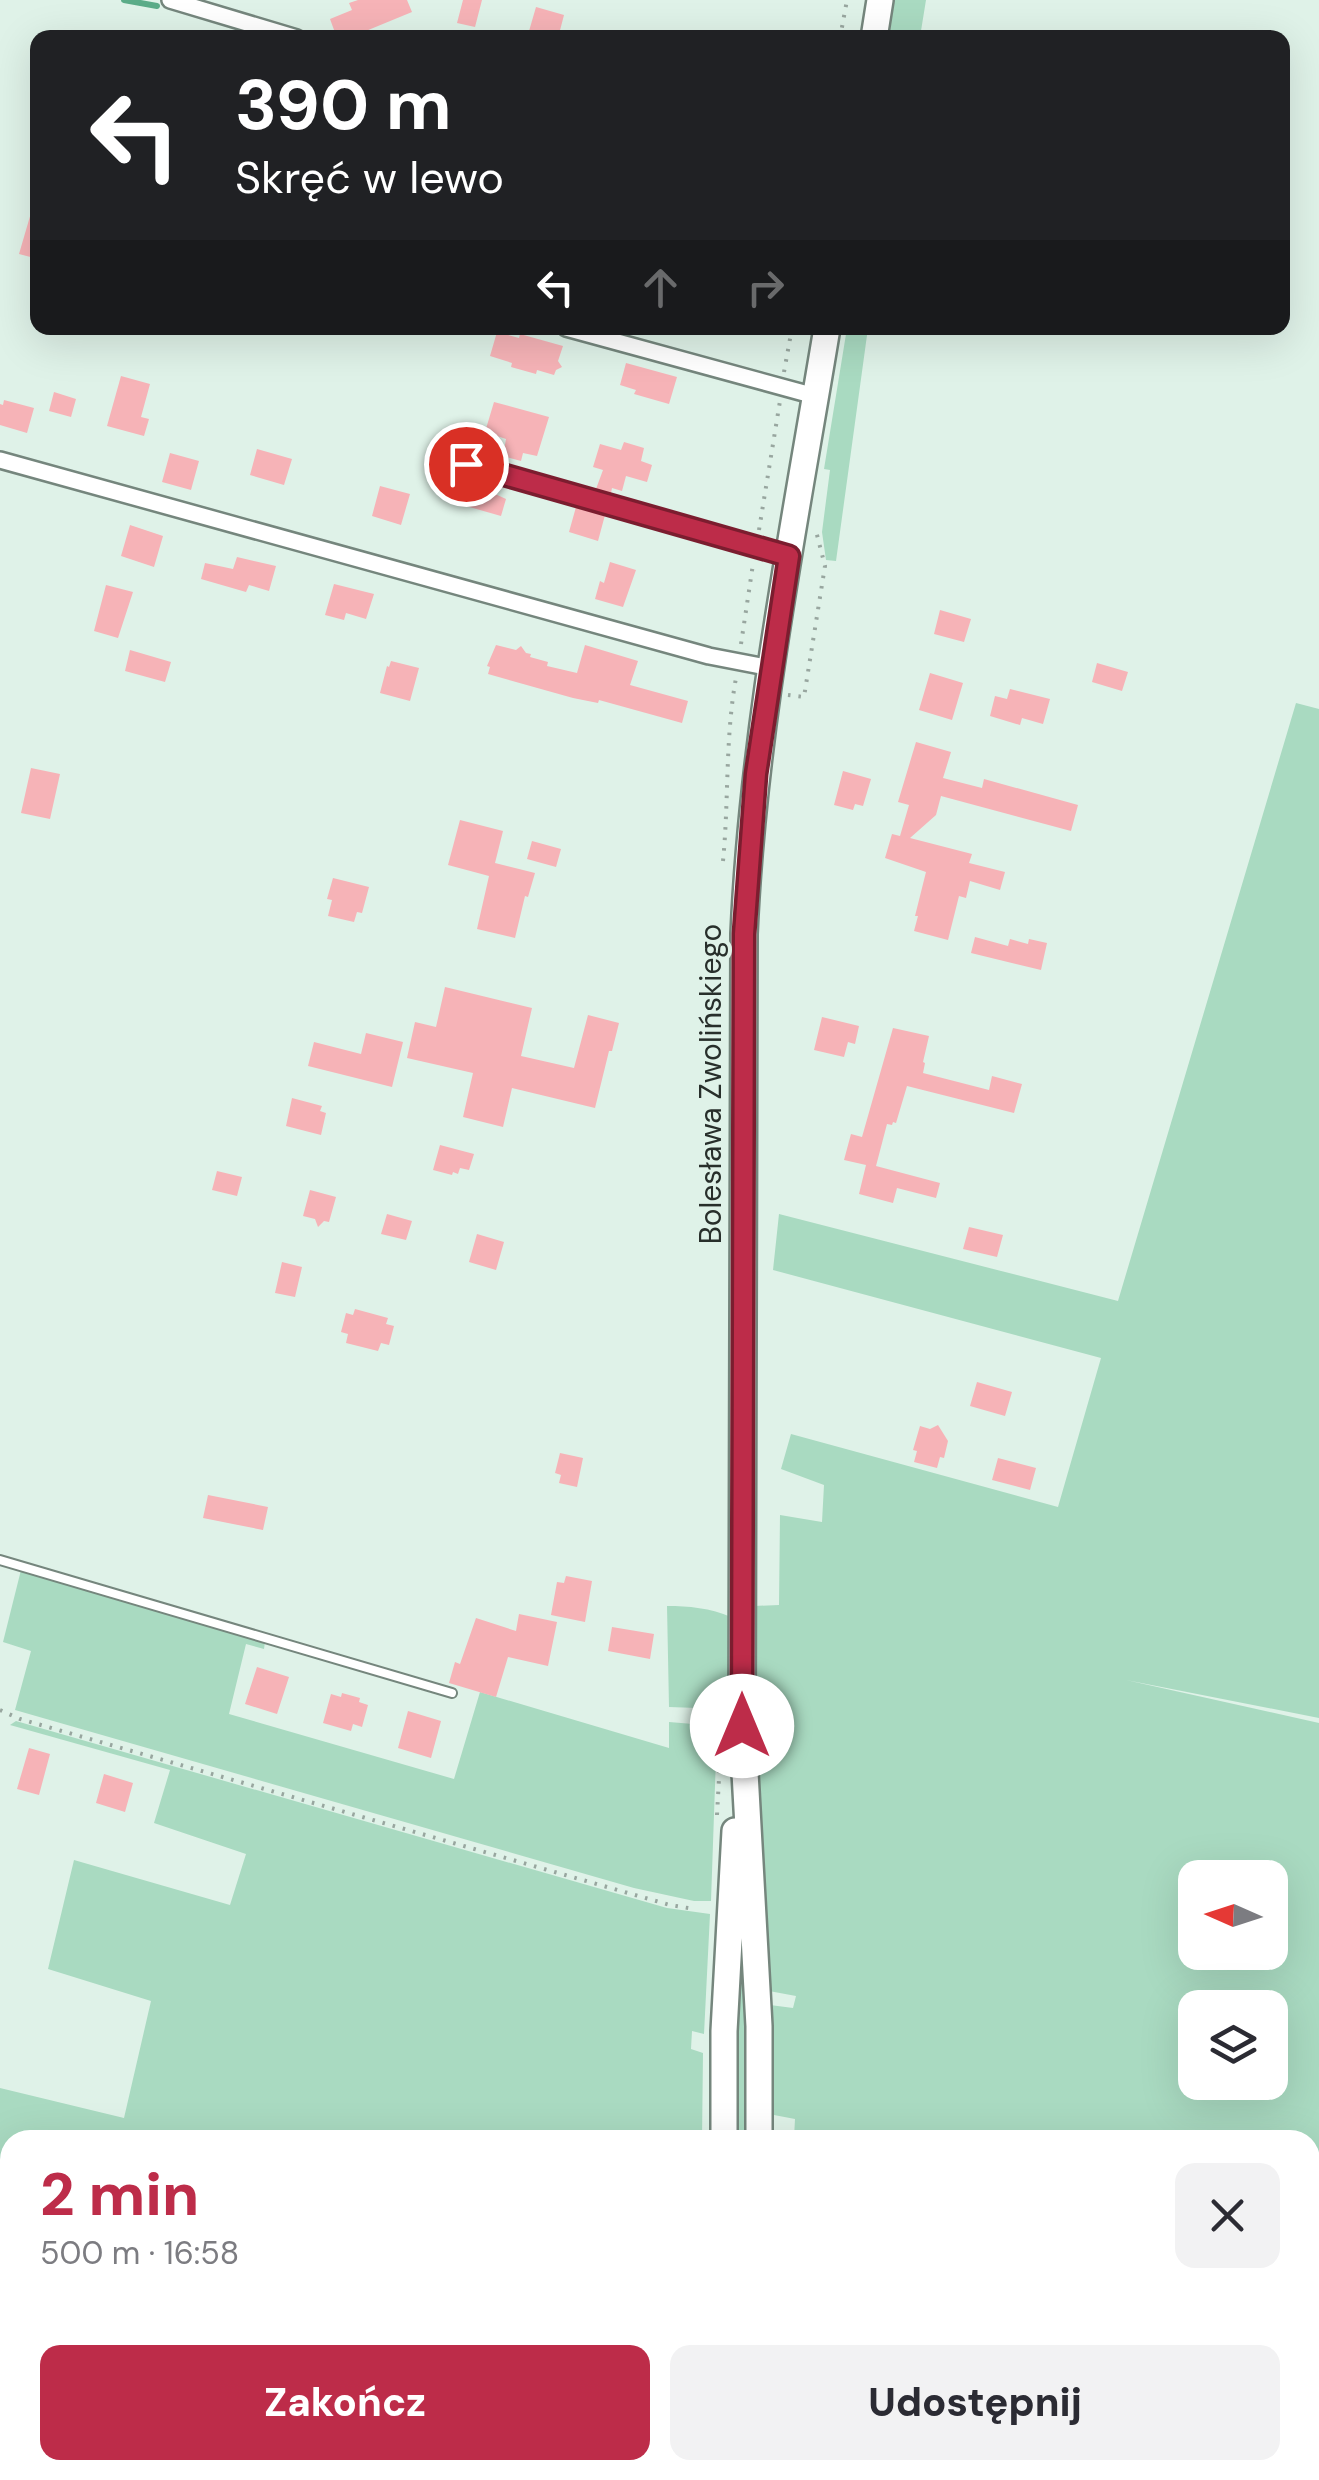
<!DOCTYPE html>
<html lang="pl">
<meta charset="utf-8">
<style>
:root{--surface:#fff;--page:#f2f2f3;--text:#2b2b33;--muted:#7c7c81;--accent:#bd2c49}
body{margin:0;font-family:"DM Sans",sans-serif;background:var(--page);color:var(--text);height:100vh;display:flex;flex-direction:column;font-size:38px;white-space:nowrap}
*{box-sizing:border-box;margin:0}
p{font-size:32px;color:var(--muted)}
.icon{flex:none;width:55px;height:55px;fill:none;stroke:currentColor;stroke-width:2;stroke-linecap:round;stroke-linejoin:round}
.map{position:relative;flex:1;overflow:hidden}
.side{position:absolute;left:0px;top:2130px;width:1320px;height:350px;display:flex;flex-direction:column;background:var(--surface);border-radius:30px 30px 0 0;box-shadow:0 10px 40px #0002}
.side>*{flex:none}
.hud{position:absolute;left:30px;top:30px;width:1260px;height:305px;border-radius:20px;box-shadow:0 10px 40px #0002;background:#202124;color:#fff;overflow:hidden}
.needle{width:65px;rotate:273deg}
.tools{position:absolute;left:1178px;top:1860px;display:grid;gap:20px}
.tools a{display:grid;place-items:center;width:110px;height:110px;border-radius:20px;background:var(--surface);box-shadow:0 10px 40px #0002;font-size:50px}
.pin{position:absolute;display:grid;place-items:center;width:85px;height:85px;color:#fff;margin:-42px;border:5px solid #fff;border-radius:50%;box-shadow:0 2px 10px #0007}
.me{position:absolute;width:110px;margin:-55px;rotate:0deg;stroke-linejoin:round;filter:drop-shadow(0 0 8px #0008)}
.turn{display:flex;align-items:center;gap:35px;height:210px;padding:0 40px;font-size:45px}
.turn .icon{width:130px;height:130px;stroke-width:2.5}
.turn b{display:block;font-size:70px;line-height:85px}
.lanes{display:flex;align-items:center;height:95px;padding:0 40px;background:#0003;justify-content:center;gap:50px;direction:ltr}
.lanes .off{opacity:.35}
.round{display:grid;place-items:center;flex:none;width:105px;height:105px;border-radius:20px;background:var(--page)}
.overview{display:flex;align-items:center;justify-content:space-between;height:170px;padding:0 40px}
h1{font-size:60px;font-weight:800;line-height:75px;color:var(--accent)}
.button{display:flex;gap:20px;margin-top:auto;padding:20px 40px}
.button a{flex:1;height:115px;border-radius:20px;background:var(--accent);color:#fff;font-size:40px;font-weight:800;line-height:115px;text-align:center}
.button a+a{background:var(--page);color:var(--text)}
.map>svg:first-child{display:block}
</style>
<div class="map">
<svg width="1319" height="2480" viewBox="0 0 1319 2480">
<rect width="100%" height="100%" fill="#dff2e8"/>
<!-- green -->
<path fill="#a9dac1" fill-rule="evenodd" d="M 893,0 L 926,0 L 920,37 L 887,37 Z
M 847,328 L 868,328 L 836,561 L 826,560 L 822,532 L 830,470 L 824,469 Z
M 1296,703 L 1319,709 L 1319,1718 L 1126,1680 L 1319,1723 L 1319,2480 L 1137,2480 L 1140,2470 L 1310,2470 L 1310,2140 L 772,2140 L 774,2134 L 794,2138 L 795,2119 L 774,2115 L 771,2111 L 770,2005 L 793,2008 L 796,1996 L 769,1991 L 757,1848 L 754,1606 L 779,1605 L 780,1515 L 822,1522 L 824,1485 L 781,1469 L 791,1434 L 1058,1507 L 1101,1358 L 773,1270 L 779,1214 L 1118,1301 ZM 1195,1878 L 1270,1878 L 1270,1952 L 1195,1952 ZM 1195,2008 L 1270,2008 L 1270,2082 L 1195,2082 Z
M 21,1570 L 265,1642 L 264,1649 L 246,1644 L 229,1714 L 454,1779 L 480,1692 L 669,1748 L 669,1722 L 693,1724 L 693,1727 L 717,1728 L 711,1901 L 694,1901 L 634,1888 L 15,1710 L 31,1651 L 3,1642 Z
M 667,1606 C 688,1606 711,1608 731,1617 L 730,1705 L 726,1709 L 669,1707 Z
M 16,1721 L 667,1908 L 710,1914 L 704,2034 L 692,2031 L 691,2049 L 703,2053 L 702,2140 L 10,2140 L 10,2232 L 0,2233 L 0,2088 L 124,2118 L 151,2001 L 48,1969 L 74,1860 L 230,1905 L 246,1854 L 154,1823 L 170,1770 L 10,1725 Z
M 740,1904 L 746,2001 L 747,2140 L 737,2140 L 737,1981 Z
M 773,2470 L 851,2470 L 854,2480 L 773,2480 Z
M 882,2470 L 912,2470 L 944,2480 L 885,2480 Z"/>
<g fill="none" stroke-linecap="round" stroke-linejoin="round">
<!-- stream -->
<path stroke="#5bac88" stroke-width="6" d="M 124,0 L 157,6"/>
</g>
<!-- building -->
<path fill="#f6b3b7" d="M 358,0 L 407,0 L 412,12 L 361,33 L 360,30 L 337,38 L 330,19 L 352,10 L 349,3 Z
M 463,0 L 482,0 L 475,27 L 457,23 Z
M 536,7 L 564,15 L 558,38 L 527,38 Z
M 33,206 L 38,207 L 38,259 L 19,254 Z
M 497,332 L 519,338 L 520,334 L 563,346 L 558,361 L 562,367 L 556,370 L 554,375 L 537,370 L 536,374 L 511,367 L 512,363 L 490,356 Z
M 626,363 L 677,377 L 669,404 L 634,394 L 636,390 L 620,385 Z
M 121,376 L 150,384 L 141,417 L 149,419 L 144,436 L 107,426 Z
M 54,392 L 76,399 L 71,417 L 49,411 Z
M 4,400 L 34,408 L 27,433 L 0,425 L 0,404 L 3,405 Z
M 494,402 L 549,417 L 537,456 L 523,453 L 521,461 L 503,456 L 506,439 L 485,432 Z
M 624,442 L 644,448 L 641,461 L 652,465 L 647,482 L 626,476 L 622,491 L 612,488 L 611,493 L 596,489 L 603,470 L 593,467 L 600,444 L 621,450 Z
M 257,449 L 292,459 L 284,485 L 250,475 Z
M 170,453 L 199,461 L 191,490 L 162,482 Z
M 467,476 L 496,484 L 493,493 L 506,499 L 501,516 L 459,504 Z
M 380,486 L 410,494 L 401,525 L 372,516 Z
M 576,507 L 605,515 L 598,541 L 569,532 Z
M 130,525 L 163,536 L 154,567 L 121,556 Z
M 237,557 L 276,566 L 269,591 L 249,585 L 246,592 L 201,579 L 205,563 L 233,569 Z
M 610,562 L 636,570 L 623,607 L 595,599 L 600,581 L 604,583 Z
M 334,584 L 374,594 L 366,619 L 346,613 L 344,620 L 325,615 Z
M 106,585 L 133,592 L 118,638 L 94,631 Z
M 940,610 L 971,619 L 964,642 L 934,634 Z
M 496,645 L 516,650 L 521,646 L 526,653 L 531,654 L 530,657 L 548,662 L 547,666 L 577,673 L 585,645 L 638,661 L 630,685 L 688,701 L 682,723 L 599,700 L 598,703 L 573,698 L 488,674 L 490,667 L 487,666 Z
M 130,650 L 171,662 L 165,682 L 125,671 Z
M 391,661 L 419,668 L 410,701 L 380,693 L 387,666 L 389,667 Z
M 1097,663 L 1128,672 L 1122,691 L 1092,682 Z
M 930,673 L 963,683 L 952,720 L 919,710 Z
M 1010,689 L 1050,699 L 1043,724 L 1022,718 L 1020,725 L 990,716 L 995,696 L 1007,699 Z
M 916,742 L 951,752 L 943,778 L 982,788 L 984,779 L 1078,805 L 1071,831 L 941,796 L 936,815 L 910,838 L 972,854 L 969,863 L 1005,872 L 1000,890 L 970,881 L 966,898 L 959,896 L 948,940 L 914,931 L 918,916 L 915,916 L 926,872 L 885,858 L 892,834 L 900,836 L 909,805 L 898,802 Z
M 31,768 L 60,774 L 50,819 L 21,813 Z
M 843,771 L 871,779 L 863,806 L 855,804 L 853,810 L 834,805 Z
M 460,820 L 503,831 L 495,863 L 535,873 L 528,897 L 525,896 L 515,938 L 477,929 L 489,876 L 448,865 Z
M 532,841 L 561,849 L 556,867 L 527,859 Z
M 333,878 L 369,887 L 362,913 L 357,912 L 354,922 L 328,916 L 332,900 L 327,899 Z
M 975,937 L 1008,946 L 1010,939 L 1028,944 L 1029,939 L 1047,943 L 1041,970 L 971,953 Z
M 445,987 L 532,1008 L 521,1056 L 574,1068 L 588,1015 L 619,1023 L 612,1051 L 609,1051 L 595,1108 L 512,1088 L 503,1127 L 463,1117 L 473,1073 L 407,1058 L 415,1022 L 436,1027 Z
M 822,1017 L 859,1026 L 855,1044 L 848,1042 L 844,1057 L 814,1050 Z
M 893,1028 L 929,1036 L 923,1062 L 925,1063 L 923,1073 L 989,1090 L 992,1076 L 1022,1084 L 1014,1113 L 907,1086 L 896,1123 L 893,1122 L 892,1125 L 887,1124 L 876,1166 L 940,1183 L 936,1198 L 897,1188 L 893,1203 L 859,1194 L 866,1165 L 844,1160 L 851,1134 L 862,1137 Z
M 366,1033 L 403,1042 L 392,1087 L 308,1066 L 314,1042 L 361,1054 Z
M 292,1098 L 322,1106 L 320,1111 L 326,1113 L 321,1135 L 286,1126 Z
M 440,1145 L 474,1154 L 469,1170 L 460,1168 L 458,1174 L 453,1172 L 452,1175 L 433,1170 Z
M 217,1171 L 242,1177 L 237,1196 L 212,1190 Z
M 310,1190 L 336,1197 L 329,1222 L 324,1221 L 318,1227 L 315,1219 L 303,1216 Z
M 387,1214 L 412,1221 L 406,1240 L 381,1234 Z
M 969,1227 L 1003,1235 L 997,1257 L 963,1249 Z
M 477,1234 L 504,1242 L 496,1270 L 469,1262 Z
M 282,1262 L 302,1267 L 295,1297 L 275,1293 Z
M 355,1309 L 388,1318 L 386,1324 L 394,1326 L 389,1345 L 381,1343 L 378,1351 L 346,1343 L 348,1334 L 341,1332 L 346,1313 L 353,1315 Z
M 977,1382 L 1012,1392 L 1005,1416 L 970,1406 Z
M 938,1425 L 948,1441 L 944,1458 L 940,1457 L 937,1468 L 914,1462 L 917,1451 L 913,1450 L 920,1426 L 930,1429 Z
M 560,1453 L 583,1458 L 577,1487 L 559,1483 L 561,1475 L 555,1473 Z
M 998,1458 L 1036,1468 L 1030,1490 L 992,1480 Z
M 208,1495 L 268,1507 L 263,1530 L 203,1518 Z
M 566,1576 L 592,1581 L 585,1622 L 551,1615 L 557,1582 L 564,1583 Z
M 519,1614 L 557,1622 L 548,1666 L 508,1657 L 496,1697 L 449,1683 L 455,1662 L 460,1664 L 476,1618 L 516,1631 Z
M 612,1627 L 654,1634 L 650,1659 L 608,1651 Z
M 257,1667 L 289,1677 L 277,1714 L 245,1704 Z
M 342,1693 L 360,1698 L 359,1702 L 368,1705 L 362,1727 L 353,1724 L 351,1731 L 323,1723 L 331,1694 L 341,1697 Z
M 408,1711 L 441,1721 L 431,1758 L 398,1748 Z
M 29,1748 L 50,1754 L 39,1795 L 17,1789 Z
M 104,1774 L 133,1783 L 125,1812 L 96,1803 Z"/>
<g fill="none" stroke-linecap="round" stroke-linejoin="round">
<defs>
<path id="service" d="M 0,1560 L 452,1693
M 868,2470 L 870,2480
M 989,2470 L 1024,2480
M 1107,2480 L 1110,2470"/>
<path id="minor" d="M 170,0 L 297,38
M 566,328 L 815,396
M 0,460 L 709,656 L 771,668
M 467,464 L 789,556"/>
<path id="primary" d="M 874,38 L 880,0
M 724,2140 L 724,2031 L 735,1831
M 759,2140 L 759,2026 L 742,1718 L 744,934 C 753,730 794,528 827,328
M 760,2470 L 760,2480
M 718,2480 L 719,2470"/>
</defs>
<!-- service casing -->
<use href="#service" stroke="#75867d" stroke-width="12"/>
<!-- minor casing -->
<use href="#minor" stroke="#75867d" stroke-width="20"/>
<!-- primary casing -->
<use href="#primary" stroke="#75867d" stroke-width="30"/>
<!-- path -->
<path stroke="#98a69f" stroke-width="4" stroke-dasharray="2.5 8" stroke-linecap="butt" d="M 840,38 L 847,0
M 784,372 L 792,328
M 759,530 L 780,401
M 741,644 L 753,564
M 788,695 L 804,697 L 825,566 L 816,531
M 723,861 C 729,800 725,738 736,678
M 0,1710 L 20,1719 L 670,1905 L 694,1909
M 717,1815 L 720,1760"/>
<!-- service -->
<use href="#service" stroke="#fff" stroke-width="8"/>
<!-- minor -->
<use href="#minor" stroke="#fff" stroke-width="15"/>
<!-- primary -->
<use href="#primary" stroke="#fff" stroke-width="25"/>
</g>
<g fill="none" stroke-linecap="round" stroke-linejoin="round">
<defs>
<path id="route" d="M 466,464 L 789,556 L 756,774 L 744,934 L 742,1726"/>
</defs>
<!-- route casing -->
<use href="#route" stroke="#7b1d2f" stroke-width="25"/>
<!-- route -->
<use href="#route" stroke="#bd2c49" stroke-width="18"/>
</g>
<g text-anchor="middle" stroke-width="8" stroke-linejoin="round" paint-order="stroke">
<!-- street labels -->
<g font-size="30" fill="#282f2b" stroke="#dff2e8">
<text transform="translate(711 1084) rotate(-90)" y="10">Bolesława Zwolińskiego</text>
</g>
</g>
</svg>
<div class="tools">
<a><svg class="needle" viewBox="-14 -14 28 28"><path d="M0-13l5 13h-10z" fill="#e53935"/><path d="M0 13l5-13h-10z" fill="#7c7c81"/></svg></a>
<a><svg class="icon" aria-label="layers" viewBox="0 0 24 24"><path d="M12 4l9 5-9 5-9-5zM3 14l9 5 9-5"/></svg></a>
</div>
<div class="pin" style="left:466px;top:464px;background:#d93025"><svg class="icon" aria-label="arrive" viewBox="0 0 24 24"><path d="M6 21V4h12l-3 4 3 4H6"/></svg></div>
<svg class="me" style="left:742px;top:1726px" viewBox="-20 -20 40 40"><circle r="19" fill="#fff"/><path d="M0-13L10 11 0 6-10 11z" fill="#bd2c49"/></svg>
<div class="hud">
<div class="turn"><svg class="icon" aria-label="left" viewBox="0 0 24 24"><path d="M17 20v-9H6M10 6l-5 5 5 5"/></svg><div><b>390 m</b>Skręć w lewo</div></div>
<div class="lanes"><svg class="icon" aria-label="left" viewBox="0 0 24 24"><path d="M17 20v-9H6M10 6l-5 5 5 5"/></svg><svg class="icon off" aria-label="ahead" viewBox="0 0 24 24"><path d="M12 20V5M6 11l6-6 6 6"/></svg><svg class="icon off" aria-label="right" viewBox="0 0 24 24"><path d="M7 20v-9h11M14 6l5 5-5 5"/></svg></div>
</div>
<section class="side">
<div class="overview"><div><h1>2 min</h1><p>500 m · 16:58</p></div><a class="round"><svg class="icon" aria-label="close" viewBox="0 0 24 24"><path d="M6 6l12 12M18 6L6 18"/></svg></a></div>
<div class="button"><a>Zakończ</a><a>Udostępnij</a></div>
</section>
</div>
